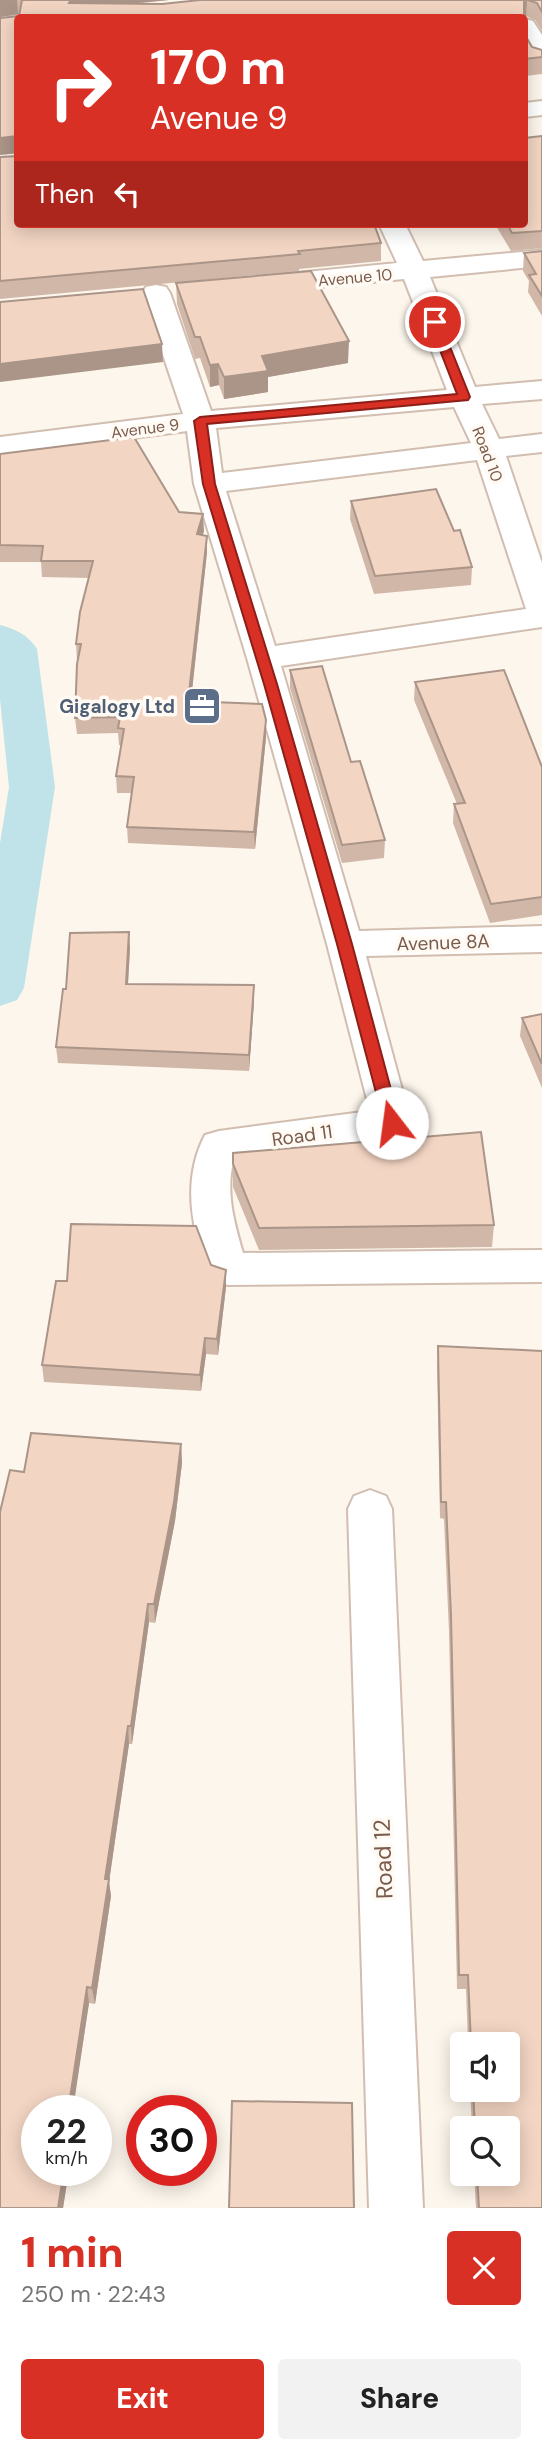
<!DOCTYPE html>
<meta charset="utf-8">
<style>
:root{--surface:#fff;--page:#f2f2f2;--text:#222;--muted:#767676;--accent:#d93025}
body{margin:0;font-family:"DM Sans",sans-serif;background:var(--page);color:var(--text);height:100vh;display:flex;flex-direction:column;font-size:26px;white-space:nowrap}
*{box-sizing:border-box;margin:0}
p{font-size:23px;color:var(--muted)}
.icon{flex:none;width:38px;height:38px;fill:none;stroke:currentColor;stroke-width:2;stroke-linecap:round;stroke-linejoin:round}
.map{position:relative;height:2208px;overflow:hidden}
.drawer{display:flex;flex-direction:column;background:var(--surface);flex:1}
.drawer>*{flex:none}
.top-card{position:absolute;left:14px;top:14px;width:514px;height:214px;border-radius:7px;box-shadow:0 4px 18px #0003;background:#d93025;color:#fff;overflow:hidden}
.buttons{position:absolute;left:450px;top:2032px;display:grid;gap:14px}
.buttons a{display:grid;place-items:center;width:70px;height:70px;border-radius:7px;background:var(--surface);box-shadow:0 4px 18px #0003;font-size:35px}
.speed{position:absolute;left:21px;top:2095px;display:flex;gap:14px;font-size:35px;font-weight:700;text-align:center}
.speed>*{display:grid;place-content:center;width:91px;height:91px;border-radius:50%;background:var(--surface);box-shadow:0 4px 18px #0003;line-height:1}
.speed small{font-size:18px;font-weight:400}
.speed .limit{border:10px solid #d22;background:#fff;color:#111}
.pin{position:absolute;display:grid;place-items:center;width:60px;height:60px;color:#fff;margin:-30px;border:4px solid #fff;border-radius:50%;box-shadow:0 2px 7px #0007}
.me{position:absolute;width:77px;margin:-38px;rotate:345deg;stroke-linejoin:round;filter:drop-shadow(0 0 5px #0008)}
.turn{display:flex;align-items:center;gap:24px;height:147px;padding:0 21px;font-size:32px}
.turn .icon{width:91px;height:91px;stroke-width:2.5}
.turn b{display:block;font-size:49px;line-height:60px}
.then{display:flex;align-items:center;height:66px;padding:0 21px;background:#0003;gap:14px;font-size:26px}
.round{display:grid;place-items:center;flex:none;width:74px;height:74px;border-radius:7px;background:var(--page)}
.head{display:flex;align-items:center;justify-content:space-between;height:119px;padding:0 21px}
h1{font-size:42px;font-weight:800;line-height:52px;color:var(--accent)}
.primary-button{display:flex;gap:14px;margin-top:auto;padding:14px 21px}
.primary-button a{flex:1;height:80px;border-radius:7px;background:var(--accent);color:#fff;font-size:28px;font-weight:800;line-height:80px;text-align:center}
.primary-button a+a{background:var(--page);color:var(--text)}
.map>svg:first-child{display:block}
</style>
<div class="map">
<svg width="542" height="2208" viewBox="0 0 542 2208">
<rect width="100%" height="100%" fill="#fdf6ec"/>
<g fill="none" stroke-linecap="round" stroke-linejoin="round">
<!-- canal -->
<path fill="#bfe3e8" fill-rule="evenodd" d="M 0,625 C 16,629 28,635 37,649 L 55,787 L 24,988 L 17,1000 L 0,1006 L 0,843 L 9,787 L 0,699 Z"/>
<defs>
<path id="minor" d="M 525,19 L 533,21 L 542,35 L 542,65 L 533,63 L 525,49 Z
M 542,101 L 542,115 L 525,117 L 525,103 Z
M 379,224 L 405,224 L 423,261 L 542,250 L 542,266 L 430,277 L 475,387 L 542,381 L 542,399 L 482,404 L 499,439 L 542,434 L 542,452 L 506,456 L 542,563 L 542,627 L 281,666 L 359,931 L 542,926 L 542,952 L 366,956 L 411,1123 L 406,1133 L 392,1138 L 234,1159 C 225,1191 234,1222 243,1253 L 542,1250 L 542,1282 L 228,1285 L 214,1281 C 191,1236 181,1181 205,1135 L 219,1131 L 370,1111 L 327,944 L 247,658 L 194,484 L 187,431 L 0,455 L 0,437 L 183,414 L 142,293 L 146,287 L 156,285 L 166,287 L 170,293 L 211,411 L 447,390 L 404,279 L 265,292 L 255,290 L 251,284 L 255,278 L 265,276 L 397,263 ZM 454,407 L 471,443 L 222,473 L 216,428 ZM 477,460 L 526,609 L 275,646 L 226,491 Z
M 370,1490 L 386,1496 L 392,1509 L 423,2208 L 369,2208 L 348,1509 L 354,1496 Z"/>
</defs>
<!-- minor casing -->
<use href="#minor" stroke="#d1beb0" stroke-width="4"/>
<!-- minor -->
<use href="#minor" fill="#fff" fill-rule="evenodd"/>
</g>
<!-- wall -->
<path fill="#d1b7a8" d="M 0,0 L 169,0 L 131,4 L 542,0 L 542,31 L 535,20 L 526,16 L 18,153 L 0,155 L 0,18 L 19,16 L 19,15 L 0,17 Z
M 525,35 L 532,47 L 542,50 L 542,74 L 525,76 Z
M 542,136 L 542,248 L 511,251 L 496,226 L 442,224 L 525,224 Z
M 0,157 L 381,243 L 381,261 L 299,269 L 299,271 L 0,299 Z
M 542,251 L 542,316 L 528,292 L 529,281 L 523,271 L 524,253 Z
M 176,283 L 348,363 L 268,377 L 268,392 L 224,399 L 219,385 L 210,387 L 200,358 L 195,359 L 177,304 Z
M 0,454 L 179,512 L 204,531 L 202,535 L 207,552 L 191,701 L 266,720 L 266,737 L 255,849 L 128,843 L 127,827 L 132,793 L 117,793 L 116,776 L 121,745 L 119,745 L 118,733 L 77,734 L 75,718 L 77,661 L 76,644 L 89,578 L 42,577 L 41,562 L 0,562 Z
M 351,501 L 454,531 L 472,567 L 471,585 L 374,594 L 350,519 Z
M 290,670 L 351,762 L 385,840 L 384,858 L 342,863 L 290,688 Z
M 415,682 L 542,767 L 542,915 L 490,923 L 453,823 L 454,804 L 457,804 L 414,700 Z
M 130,948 L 128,984 L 254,985 L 254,1002 L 249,1071 L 58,1063 L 56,1047 L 66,989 Z
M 542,1014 L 542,1088 L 520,1036 L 522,1018 Z
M 233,1164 L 494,1225 L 492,1247 L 259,1250 L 233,1187 Z
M 211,1265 L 226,1270 L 226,1287 L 218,1355 L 206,1354 L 201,1391 L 44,1382 L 42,1365 L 67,1281 Z
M 438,1346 L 542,2208 L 476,2208 L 474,2174 L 508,2174 L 508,2128 L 472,2128 L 470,2090 L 508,2090 L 508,2044 L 468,2044 L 466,1989 L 457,1989 L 449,1632 L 444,1519 L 440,1518 L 437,1364 Z
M 31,1433 L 181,1444 L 182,1463 L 175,1521 L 155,1623 L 149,1622 L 132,1744 L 129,1744 L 109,1882 L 111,1896 L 95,2004 L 89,2003 L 74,2099 L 77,2110 L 37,2110 L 37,2170 L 69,2170 L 63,2208 L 0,2208 L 0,1512 L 10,1470 L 24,1472 Z"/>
<!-- shaded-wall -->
<path fill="#aa9588" d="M 0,0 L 17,0 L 18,14 L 0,17 Z
M 71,0 L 169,0 L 84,8 L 69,3 Z
M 527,0 L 526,16 L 522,18 L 524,2 Z
M 18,136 L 18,153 L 0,155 L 0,138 Z
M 349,341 L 348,363 L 268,377 L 268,392 L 224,399 L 224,377 L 262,356 Z
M 162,344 L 163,362 L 0,382 L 0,364 Z
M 218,364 L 219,385 L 210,387 L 210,365 Z
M 203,514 L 204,531 L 198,551 L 197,534 Z
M 207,536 L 207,552 L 189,718 L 188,701 Z
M 266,720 L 266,737 L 255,849 L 254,832 Z
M 129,932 L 130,948 L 127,1000 L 126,984 Z
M 254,985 L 254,1002 L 249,1071 L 249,1055 Z
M 226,1270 L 226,1287 L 218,1355 L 217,1339 Z
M 205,1338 L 206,1354 L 201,1391 L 200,1375 Z
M 181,1444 L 182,1463 L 175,1521 L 155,1623 L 154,1604 Z
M 148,1604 L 149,1622 L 132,1744 L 131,1726 Z
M 128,1726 L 129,1744 L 109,1882 L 111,1896 L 95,2004 L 92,1988 L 105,1879 Z
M 87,1987 L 89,2003 L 73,2110 L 70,2098 Z
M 75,2099 L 77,2110 L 73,2110 Z
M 64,2170 L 69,2170 L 63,2208 L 58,2208 Z"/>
<!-- building -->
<path fill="#f3d5c3" stroke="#aa9588" stroke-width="2" d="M 22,0 L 71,0 L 69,3 L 162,4 L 200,0 L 527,0 L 524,2 L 524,18 L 18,18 L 18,136 L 0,138 L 0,18 L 19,16 Z
M 528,0 L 542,0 L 542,12 L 537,3 Z
M 525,35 L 532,47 L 542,50 L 542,57 L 525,59 Z
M 542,136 L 542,231 L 512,233 L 507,224 L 525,224 L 525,138 Z
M 18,156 L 18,224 L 374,224 L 381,243 L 298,251 L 300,254 L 0,281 L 0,157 Z
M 542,251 L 542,296 L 529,275 L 536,274 L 524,253 Z
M 311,271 L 349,341 L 262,356 L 268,371 L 224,377 L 218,364 L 210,365 L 200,337 L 195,337 L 176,283 Z
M 143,289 L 162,344 L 0,364 L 0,302 Z
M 134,437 L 179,512 L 203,514 L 197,534 L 207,536 L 188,701 L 262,704 L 266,720 L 254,832 L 127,827 L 134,777 L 116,776 L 124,729 L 118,728 L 120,717 L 75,718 L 77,664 L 81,644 L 76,644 L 80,612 L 93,561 L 41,561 L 43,546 L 0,545 L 0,454 Z
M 436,489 L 454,531 L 460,530 L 472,567 L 375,576 L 351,501 Z
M 322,666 L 351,762 L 360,761 L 385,840 L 342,845 L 290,670 Z
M 504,670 L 542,767 L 542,897 L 491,904 L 454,804 L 465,803 L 415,682 Z
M 129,932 L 126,984 L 254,985 L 249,1055 L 56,1047 L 63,989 L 66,989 L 70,933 Z
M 542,1014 L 542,1064 L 522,1018 Z
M 481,1132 L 494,1225 L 259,1228 L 233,1164 L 233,1153 Z
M 71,1224 L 196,1226 L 211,1265 L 226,1270 L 217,1339 L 205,1338 L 200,1375 L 42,1365 L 56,1281 L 67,1281 Z
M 438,1346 L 542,1351 L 542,2208 L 479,2208 L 477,2174 L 508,2174 L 508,2128 L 475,2128 L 473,2090 L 508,2090 L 508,2044 L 471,2044 L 468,1975 L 459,1975 L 451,1616 L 446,1502 L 441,1502 Z
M 31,1433 L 181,1444 L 174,1502 L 154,1604 L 148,1604 L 131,1726 L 128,1726 L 105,1879 L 109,1879 L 92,1988 L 87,1987 L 70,2098 L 75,2099 L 73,2110 L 37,2110 L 37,2170 L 64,2170 L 58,2208 L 0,2208 L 0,1512 L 10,1470 L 24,1472 Z
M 232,2101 L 352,2103 L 354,2208 L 229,2208 Z"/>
<!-- route -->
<path fill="#d93025" stroke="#8d1f18" stroke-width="2" d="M 435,319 L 440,322 L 470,397 L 468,400 L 207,424 L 215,484 L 277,684 L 352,944 L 400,1123 L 392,1129 L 384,1123 L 337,944 L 264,684 L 203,484 L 194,421 L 200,417 L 457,394 L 429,322 Z"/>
<!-- icons -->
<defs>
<symbol id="office-square" viewBox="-11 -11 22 22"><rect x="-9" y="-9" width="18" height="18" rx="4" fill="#5c6f8a" stroke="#fffaf3"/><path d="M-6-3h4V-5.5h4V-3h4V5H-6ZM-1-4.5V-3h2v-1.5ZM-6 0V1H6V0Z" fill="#fff"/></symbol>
</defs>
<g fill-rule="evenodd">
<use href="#office-square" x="180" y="684" width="44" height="44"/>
</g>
<g text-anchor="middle" stroke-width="7" stroke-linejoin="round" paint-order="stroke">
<!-- far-street labels -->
<g font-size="16" fill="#7a5c4d" stroke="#fffaf3">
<text transform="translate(355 277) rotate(-5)" y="6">Avenue 10</text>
<text transform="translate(145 428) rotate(-7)" y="6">Avenue 9</text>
<text transform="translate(488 454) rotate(69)" y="6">Road 10</text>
</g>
<!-- service labels -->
<g font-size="19" font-weight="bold" fill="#4e5e75" stroke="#fffaf3" text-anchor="end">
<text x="175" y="713">Gigalogy Ltd</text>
</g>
<!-- street labels -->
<g font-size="19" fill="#7a5c4d" stroke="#fffaf3">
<text transform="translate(443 942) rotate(-2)" y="7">Avenue 8A</text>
<text transform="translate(302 1135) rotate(-8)" y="7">Road 11</text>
</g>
<!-- near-street labels -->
<g font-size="23" fill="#7a5c4d" stroke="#fffaf3">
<text transform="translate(383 1859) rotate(-92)" y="8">Road 12</text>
</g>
</g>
</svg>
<div class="buttons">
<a><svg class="icon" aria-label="sound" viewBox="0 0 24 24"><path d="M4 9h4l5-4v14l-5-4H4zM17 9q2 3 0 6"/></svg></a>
<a><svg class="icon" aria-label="search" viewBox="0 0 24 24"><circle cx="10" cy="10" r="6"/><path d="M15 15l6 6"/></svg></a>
</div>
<div class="speed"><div>22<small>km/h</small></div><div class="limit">30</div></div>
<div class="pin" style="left:435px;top:322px;background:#d93025"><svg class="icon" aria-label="arrive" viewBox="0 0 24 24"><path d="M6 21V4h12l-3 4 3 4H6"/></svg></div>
<svg class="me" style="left:392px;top:1123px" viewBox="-20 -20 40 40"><circle r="19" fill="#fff"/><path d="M0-13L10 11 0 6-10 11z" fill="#d93025"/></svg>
<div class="top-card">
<div class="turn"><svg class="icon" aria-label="right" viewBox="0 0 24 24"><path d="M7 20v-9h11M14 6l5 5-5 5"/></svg><div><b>170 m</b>Avenue 9</div></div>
<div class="then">Then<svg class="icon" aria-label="left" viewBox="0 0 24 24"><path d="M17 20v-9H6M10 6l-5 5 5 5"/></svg></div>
</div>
</div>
<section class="drawer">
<div class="head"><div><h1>1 min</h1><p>250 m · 22:43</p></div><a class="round" style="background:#d93025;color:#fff"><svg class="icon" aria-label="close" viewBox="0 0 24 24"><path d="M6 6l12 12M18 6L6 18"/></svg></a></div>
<div class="primary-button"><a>Exit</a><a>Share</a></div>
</section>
